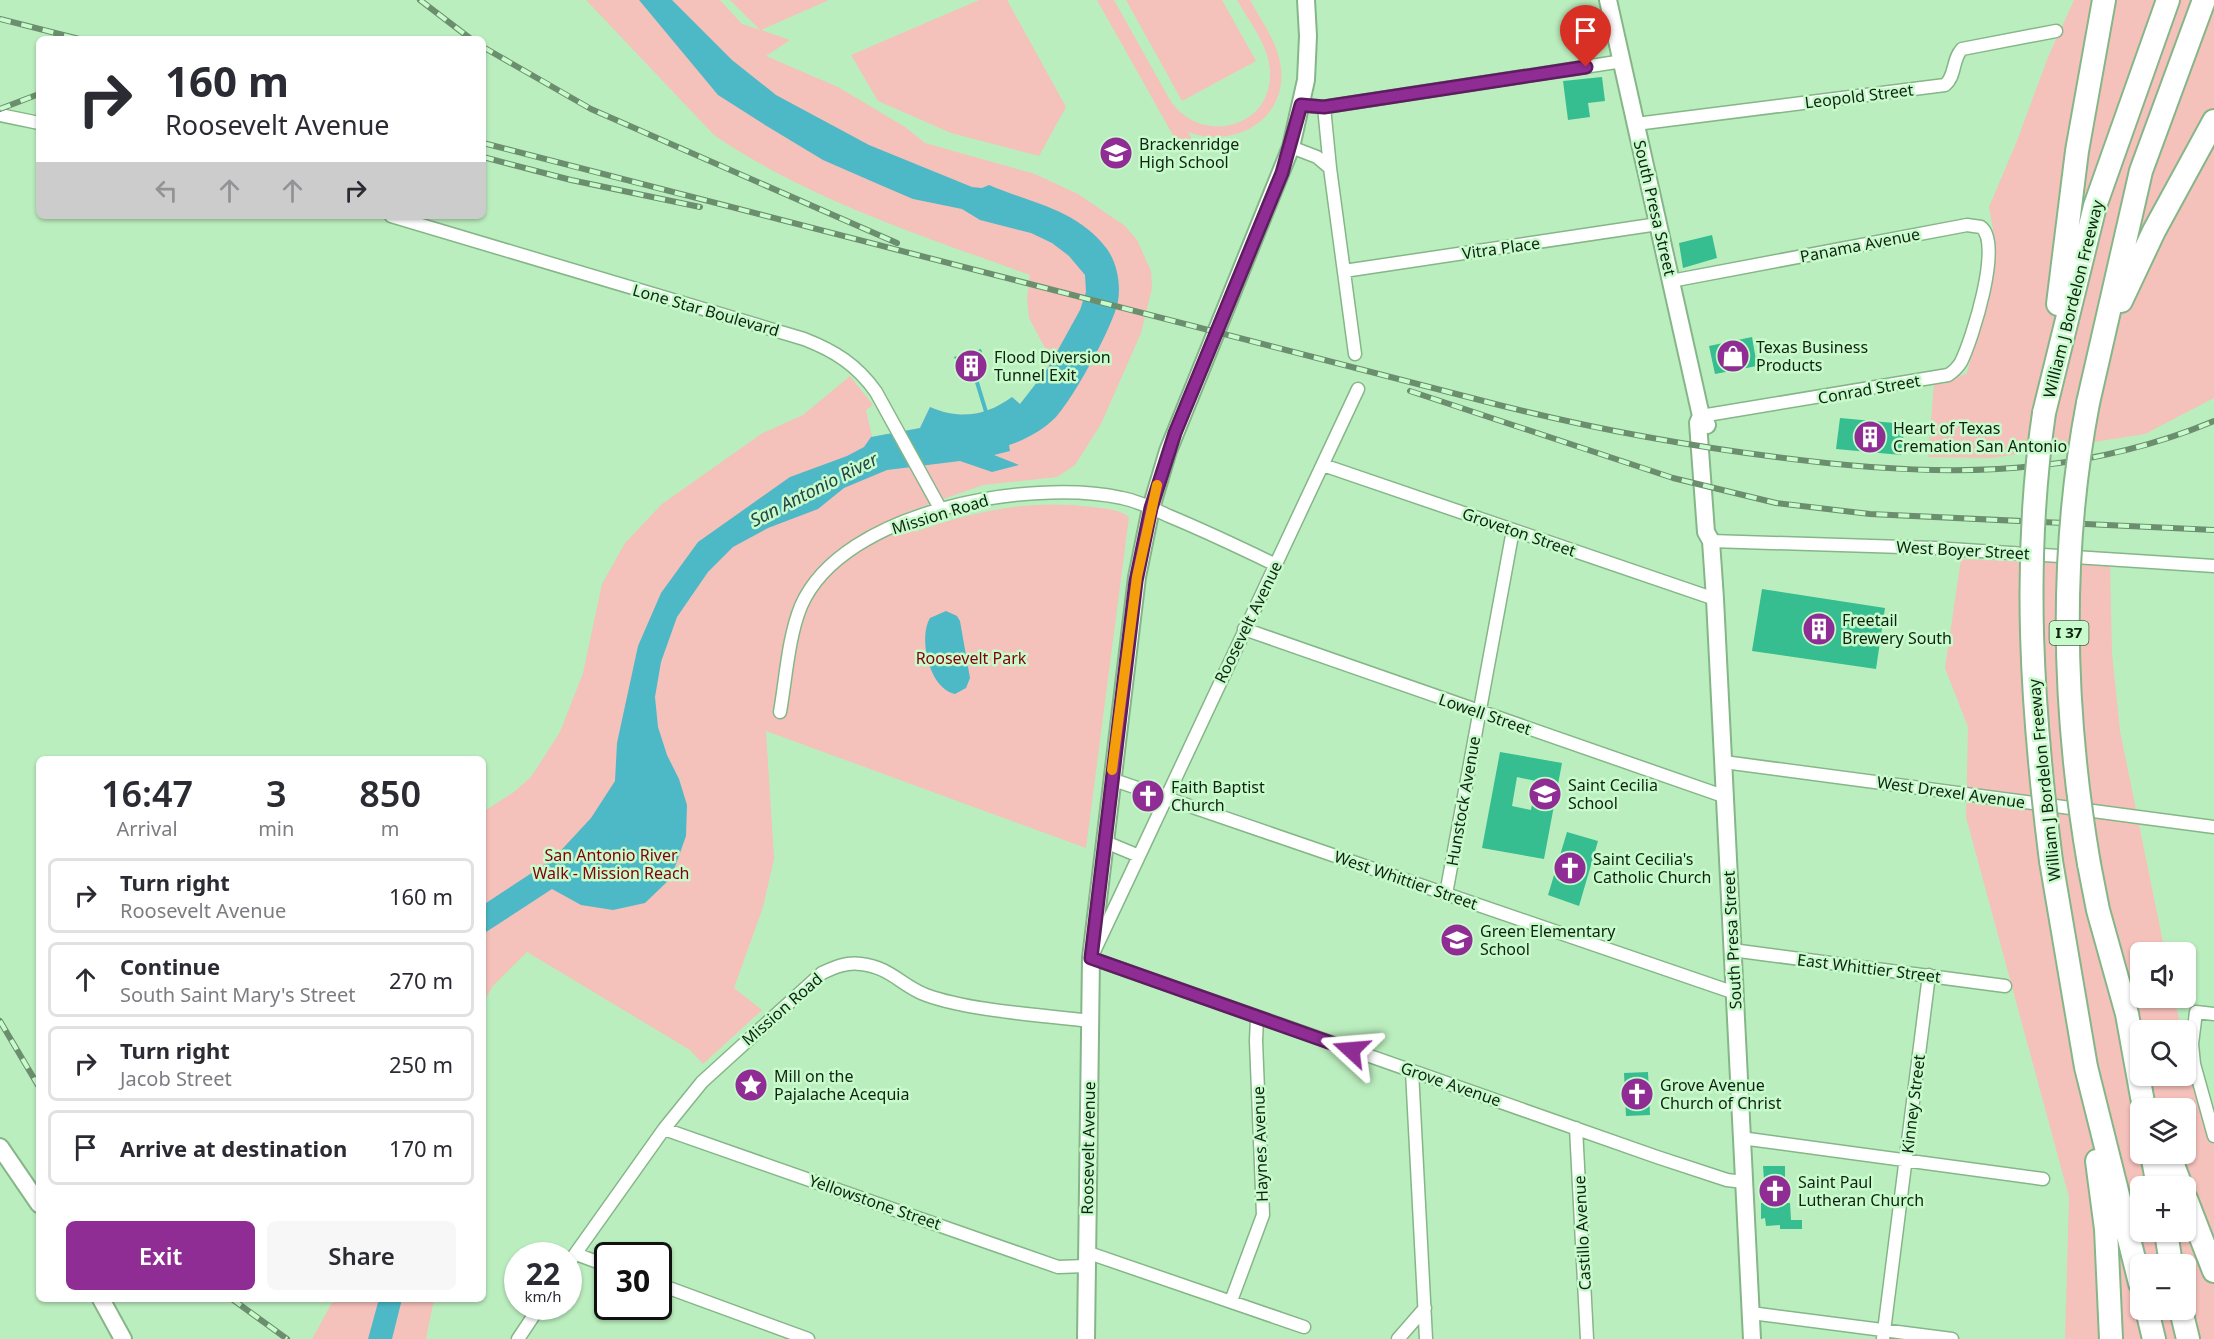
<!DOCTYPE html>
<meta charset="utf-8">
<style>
:root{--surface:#fff;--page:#f7f7f7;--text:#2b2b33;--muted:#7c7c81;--line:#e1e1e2;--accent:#902d94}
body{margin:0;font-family:"Noto Sans",sans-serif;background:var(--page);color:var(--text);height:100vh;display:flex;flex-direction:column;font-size:22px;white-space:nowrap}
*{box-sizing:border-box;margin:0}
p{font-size:20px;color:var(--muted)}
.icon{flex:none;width:33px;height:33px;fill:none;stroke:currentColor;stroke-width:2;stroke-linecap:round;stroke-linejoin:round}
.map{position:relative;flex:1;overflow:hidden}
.side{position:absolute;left:36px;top:756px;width:450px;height:546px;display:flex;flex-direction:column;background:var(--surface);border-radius:9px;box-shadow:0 2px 4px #0004}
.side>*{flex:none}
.guide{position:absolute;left:36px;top:36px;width:450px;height:183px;border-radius:9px;box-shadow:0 2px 4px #0004;background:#fff;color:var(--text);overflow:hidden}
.fabs{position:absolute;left:2130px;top:942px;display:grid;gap:12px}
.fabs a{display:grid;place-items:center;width:66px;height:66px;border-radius:9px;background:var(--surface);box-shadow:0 2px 4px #0004;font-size:30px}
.speed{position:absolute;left:504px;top:1242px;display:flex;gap:12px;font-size:30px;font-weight:700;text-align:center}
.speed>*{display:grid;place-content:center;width:78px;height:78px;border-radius:50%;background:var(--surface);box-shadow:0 2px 4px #0004;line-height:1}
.speed small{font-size:15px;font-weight:400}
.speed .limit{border:3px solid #111;border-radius:9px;background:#fff;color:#111}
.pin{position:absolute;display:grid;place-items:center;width:51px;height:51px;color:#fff;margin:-62px -26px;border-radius:50% 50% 50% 0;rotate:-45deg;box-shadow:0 0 6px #0007}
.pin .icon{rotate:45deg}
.me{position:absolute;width:66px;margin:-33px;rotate:289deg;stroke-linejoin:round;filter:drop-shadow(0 0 4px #0008)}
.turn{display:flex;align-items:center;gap:21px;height:126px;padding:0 30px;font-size:27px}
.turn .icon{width:78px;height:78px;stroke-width:2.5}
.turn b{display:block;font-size:42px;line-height:51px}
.lanes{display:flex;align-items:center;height:57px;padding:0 30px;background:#0003;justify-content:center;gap:30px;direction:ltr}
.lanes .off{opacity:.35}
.eta{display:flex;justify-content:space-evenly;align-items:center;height:102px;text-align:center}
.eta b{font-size:36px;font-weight:600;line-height:42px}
.primary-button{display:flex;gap:12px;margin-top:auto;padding:12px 30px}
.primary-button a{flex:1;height:69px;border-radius:9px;background:var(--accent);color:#fff;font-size:24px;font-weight:600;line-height:69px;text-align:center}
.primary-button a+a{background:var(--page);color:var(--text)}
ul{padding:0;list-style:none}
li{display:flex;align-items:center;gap:18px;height:75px;margin:0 12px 9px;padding:0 18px;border:3px solid var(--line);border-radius:9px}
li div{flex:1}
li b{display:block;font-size:22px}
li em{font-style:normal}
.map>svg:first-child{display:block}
</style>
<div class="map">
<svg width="2214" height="1339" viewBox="0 0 2214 1339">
<rect width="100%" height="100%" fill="#bbeebe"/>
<!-- green -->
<path fill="#f5c1bb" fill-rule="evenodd" d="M 586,0 L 720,0 L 742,24 L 760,30 L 730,0 L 829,0 L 761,30 L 790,40 L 766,56 L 838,87 L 905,127 L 925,143 L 1035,174 L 1078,194 L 1125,226 L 1137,240 L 1151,271 L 1152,288 L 1141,333 L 1101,424 L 1075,465 L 1057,477 L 983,485 L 907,512 L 915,532 C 973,511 1032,499 1093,507 C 1106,509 1118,509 1129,517 L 1086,848 L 766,731 L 774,859 L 763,907 L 734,988 L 762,1010 L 703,1064 L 690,1050 L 527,952 L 492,987 L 483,1003 L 483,812 L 514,792 L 531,777 L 560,732 L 583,673 L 602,584 L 625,543 L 662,504 L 761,434 L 803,415 L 850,376 L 873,405 L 866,410 L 872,437 L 920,428 L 930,407 C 960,420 986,416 1012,397 L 1020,404 L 1040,380 L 1058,348 L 1046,350 L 1029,318 L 1027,298 L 1030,275 C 923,236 809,200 714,135 Z
M 979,0 L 1007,0 L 1066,107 L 1039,156 L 951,133 L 878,101 L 851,55 Z
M 1097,0 L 1114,0 L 1170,100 C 1200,146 1273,129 1270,71 C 1269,46 1249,21 1237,0 L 1250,0 C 1260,19 1276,40 1280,62 C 1291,117 1236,150 1188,132 L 1196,146 L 1183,153 Z
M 1126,0 L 1222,0 L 1256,61 L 1182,101 Z
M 2074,0 L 2214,0 L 2214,398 L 2145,434 L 1992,458 L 1928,457 L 1934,384 L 1944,384 L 1967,373 L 1994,268 L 1994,235 L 1989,207 L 2017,141 L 2048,57 Z
M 1961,559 L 2110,565 L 2112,653 L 2120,731 L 2165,952 L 2140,952 L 2140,998 L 2174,998 L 2182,1030 L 2140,1030 L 2140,1076 L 2186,1076 L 2186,1044 L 2214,1146 L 2214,1339 L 2065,1339 L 2069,1197 L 1966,817 L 1968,727 L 1945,668 ZM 2140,1108 L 2186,1108 L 2186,1154 L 2140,1154 ZM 2140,1186 L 2186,1186 L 2186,1232 L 2140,1232 ZM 2140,1264 L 2186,1264 L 2186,1310 L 2140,1310 Z
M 334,1299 L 434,1299 L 426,1339 L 312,1339 Z"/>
<!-- water -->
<path fill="#4db9c6" d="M 639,0 L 672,0 L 732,60 L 776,95 L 869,145 L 972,187 L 982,188 L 989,185 C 1031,203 1077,209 1107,249 C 1117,263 1121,284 1118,301 C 1114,325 1073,399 1056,417 C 1043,430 1027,439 1009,445 L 1010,451 L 994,455 L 1019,465 L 992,472 L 960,461 L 887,470 L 844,488 L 818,509 L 768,528 L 733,547 L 708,572 L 677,617 L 661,662 L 655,697 L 658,727 L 667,755 L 679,779 L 687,805 L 686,836 L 671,878 L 645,903 L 613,910 L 581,905 L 552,889 L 483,934 L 483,905 L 553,859 L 591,818 L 615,781 L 617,743 L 638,646 L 661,593 L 698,542 L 790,477 L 847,456 L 864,447 L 871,437 L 920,428 L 930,407 C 960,420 986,416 1012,397 L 1020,404 L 1048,368 L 1080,310 L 1086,292 L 1085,275 L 1069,256 L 1052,243 L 1031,233 L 980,220 L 962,209 L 913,199 L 878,184 L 823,160 L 765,125 L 718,95 Z
M 946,611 L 957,616 L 960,621 L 970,678 L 966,688 L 955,694 C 929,689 918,638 930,618 Z
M 379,1299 L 402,1299 L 392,1339 L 368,1339 Z"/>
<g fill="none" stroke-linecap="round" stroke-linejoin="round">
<!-- stream -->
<path stroke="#4db9c6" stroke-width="4" d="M 976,379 L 987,415"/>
</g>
<!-- building -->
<path fill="#36bd90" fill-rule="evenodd" d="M 1602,77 L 1605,101 L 1588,103 L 1590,117 L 1568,120 L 1563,81 Z
M 1712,235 L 1717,258 L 1683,268 L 1679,243 Z
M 1752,337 L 1757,366 L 1715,374 L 1709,346 Z
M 981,349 L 985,363 L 983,372 L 971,378 L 962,375 L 954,357 Z
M 1840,418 L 1905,424 L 1901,455 L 1836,449 Z
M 1762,589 L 1885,608 L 1876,669 L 1752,651 Z
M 1500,752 L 1562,763 L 1544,859 L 1482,848 ZM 1517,777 L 1536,781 L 1531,810 L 1512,806 Z
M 1567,832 L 1598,841 L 1579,906 L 1548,895 Z
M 1648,1072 L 1650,1115 L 1626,1116 L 1624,1073 Z
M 1763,1166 L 1785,1166 L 1785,1179 L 1781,1179 L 1782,1203 L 1790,1203 L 1791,1220 L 1802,1220 L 1802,1229 L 1780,1229 L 1780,1225 L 1766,1226 L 1765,1218 L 1761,1219 L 1761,1203 L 1768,1203 L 1767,1180 L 1764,1180 Z"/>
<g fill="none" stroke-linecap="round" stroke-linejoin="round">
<defs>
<path id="street" d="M 1301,105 L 1324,107 L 1623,61
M 1324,107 L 1330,168
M 0,115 L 39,123
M 1636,124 L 1945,85 C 1956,76 1952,59 1962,49 L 2056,31
M 1291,147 L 1317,157 L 1330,168 L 1355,354
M 391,216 L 804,339 C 835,351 857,365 876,392 L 941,510
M 1344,271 L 1658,224
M 1671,281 L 1967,225 L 1981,227 C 2003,243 1972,340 1961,362 C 1958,367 1953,372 1948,375 L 1701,416
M 1323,465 L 1715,599
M 1711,541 L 1934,548 L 2214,566
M 1244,629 L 1726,797
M 780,712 C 786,678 788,638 801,606 C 843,510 1031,478 1122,498 C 1138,501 1154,509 1169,516 C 1205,531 1241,548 1276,565
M 1724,762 L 2214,827
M 1111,779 L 1735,993
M 1103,841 L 1139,856 L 1358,389
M 1139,856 L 1091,958 L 1657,1157 L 1727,1180 L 1744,1182
M 1446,894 L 1513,530
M 1732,950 L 2005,986
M 2214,1014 L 2196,1012 L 2192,1044 L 2194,1064 L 2214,1136
M 1412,1071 L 1426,1339
M 1576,1128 L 1587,1339
M 664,1129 L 1058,1267 L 1086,1266
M 1741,1138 L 2043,1179
M 1086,1252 L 1304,1327
M 576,1254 L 608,1266
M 568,1264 L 664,1129 L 702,1082 L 822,973 C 835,967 846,962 861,964 C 890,967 902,986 926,995 C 970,1011 1042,1015 1090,1021
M 658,1284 L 808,1339
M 1231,1301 L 1263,1215 L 1256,1041 L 1257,1017
M 1751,1313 L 1952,1339
M 518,1339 L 540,1306
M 1398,1339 L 1425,1308
M 1883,1339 L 1929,975"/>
<path id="secondary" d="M 1608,0 L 1701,416 L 1707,425
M 1701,416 L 1698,423 L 1706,532 L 1711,541 L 1715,599 L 1752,1339
M 0,1147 L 39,1204
M 101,1299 L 123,1339
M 1086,1339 L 1091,958 L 1137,577 L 1151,508 L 1168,451 L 1291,147 L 1306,80 L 1308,36 L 1306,0"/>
<path id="highway" d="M 2121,301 L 2154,231 L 2214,121
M 2058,304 L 2077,151 L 2104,0
M 2088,403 L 2141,171 L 2204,0
M 2044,413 L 2095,206 L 2168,0
M 2051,861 L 2086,1067 L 2140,1283
M 2089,864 L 2098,910 L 2127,1014 L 2144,1108
M 2152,1154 L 2158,1186
M 2169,1154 L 2181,1186
M 2097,1161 L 2106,1229 L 2111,1339
M 2186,1199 L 2214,1271
M 2166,1232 L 2171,1264
M 2147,1310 L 2154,1339
M 2181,1310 L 2188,1339"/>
</defs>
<!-- street casing -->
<use href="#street" stroke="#85b688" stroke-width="15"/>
<!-- secondary casing -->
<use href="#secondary" stroke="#85b688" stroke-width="20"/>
<!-- highway casing -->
<use href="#highway" stroke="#85b688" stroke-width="26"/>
<!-- street -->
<use href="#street" stroke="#fff" stroke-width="12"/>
<!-- secondary -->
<use href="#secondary" stroke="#fff" stroke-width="16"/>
<!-- highway -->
<use href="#highway" stroke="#fff" stroke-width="22"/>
<defs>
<path id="rail" d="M 420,0 L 471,39
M 0,19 L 79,39
M 483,47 L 591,109 L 897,243
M 0,109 L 39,94
M 483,143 L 1499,405 C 1590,428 1682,445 1776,457 C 1927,477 2070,481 2214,421
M 483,157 L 571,180 L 700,207
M 1410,391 L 1673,478 L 1776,503 L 1870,514 L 2214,530
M 0,1021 L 39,1087
M 232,1299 L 287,1339"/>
</defs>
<!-- rail casing -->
<use href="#rail" stroke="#6b8f6e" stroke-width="6"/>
<!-- rail -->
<use href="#rail" stroke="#c8fbcb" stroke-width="4" stroke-dasharray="11" stroke-linecap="butt"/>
<defs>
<path id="highway-bridge" d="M 2088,403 C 2059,555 2063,712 2089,864
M 2044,413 C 2022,563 2032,711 2051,861"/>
</defs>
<!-- highway-bridge casing -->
<use href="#highway-bridge" stroke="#85b688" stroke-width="26" stroke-linecap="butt"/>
<!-- highway-bridge -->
<use href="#highway-bridge" stroke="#fff" stroke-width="22"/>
</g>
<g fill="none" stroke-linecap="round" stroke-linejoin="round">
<defs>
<path id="route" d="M 1351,1050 L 1091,958 L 1136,581 L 1151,508 L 1175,433 L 1282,173 L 1301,105 L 1324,107 L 1586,67"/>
</defs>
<!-- route casing -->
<use href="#route" stroke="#5e1d60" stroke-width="15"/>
<!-- route -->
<use href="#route" stroke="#902d94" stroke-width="10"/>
<!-- slow -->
<path stroke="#f59e0b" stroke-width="10" d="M 1112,770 L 1137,577 L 1157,485"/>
</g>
<!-- icons -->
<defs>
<symbol id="school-disc" viewBox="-11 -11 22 22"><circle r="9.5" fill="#902d94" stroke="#c8fbcb"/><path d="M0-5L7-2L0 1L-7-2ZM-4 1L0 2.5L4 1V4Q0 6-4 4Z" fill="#fff"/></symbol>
<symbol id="shop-disc" viewBox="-11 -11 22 22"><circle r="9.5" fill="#902d94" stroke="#c8fbcb"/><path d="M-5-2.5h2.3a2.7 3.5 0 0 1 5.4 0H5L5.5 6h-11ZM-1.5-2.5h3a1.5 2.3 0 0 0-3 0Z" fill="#fff"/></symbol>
<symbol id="building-disc" viewBox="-11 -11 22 22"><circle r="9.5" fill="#902d94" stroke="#c8fbcb"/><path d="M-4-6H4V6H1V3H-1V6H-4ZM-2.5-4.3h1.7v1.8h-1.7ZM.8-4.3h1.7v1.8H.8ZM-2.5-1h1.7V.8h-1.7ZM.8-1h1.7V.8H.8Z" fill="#fff"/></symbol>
<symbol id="church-disc" viewBox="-11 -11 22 22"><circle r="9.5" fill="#902d94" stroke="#c8fbcb"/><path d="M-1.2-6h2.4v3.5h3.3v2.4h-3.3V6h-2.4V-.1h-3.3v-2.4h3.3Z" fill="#fff"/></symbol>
<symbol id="sight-disc" viewBox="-11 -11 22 22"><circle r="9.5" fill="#902d94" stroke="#c8fbcb"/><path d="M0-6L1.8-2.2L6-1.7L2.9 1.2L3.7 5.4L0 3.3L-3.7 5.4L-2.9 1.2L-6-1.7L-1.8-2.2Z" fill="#fff"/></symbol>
</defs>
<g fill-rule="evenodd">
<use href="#school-disc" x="1097" y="134" width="38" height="38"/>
<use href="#shop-disc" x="1714" y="337" width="38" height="38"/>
<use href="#building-disc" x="952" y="347" width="38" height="38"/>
<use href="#building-disc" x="1851" y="418" width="38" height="38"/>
<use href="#building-disc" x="1800" y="610" width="38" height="38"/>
<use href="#school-disc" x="1526" y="775" width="38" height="38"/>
<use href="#church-disc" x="1129" y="777" width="38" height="38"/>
<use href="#church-disc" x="1551" y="849" width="38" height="38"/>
<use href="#school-disc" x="1438" y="921" width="38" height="38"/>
<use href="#sight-disc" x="732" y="1066" width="38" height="38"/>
<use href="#church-disc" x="1618" y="1075" width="38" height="38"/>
<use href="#church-disc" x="1756" y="1172" width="38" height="38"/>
</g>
<g text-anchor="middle" stroke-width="5" stroke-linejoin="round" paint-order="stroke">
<!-- shield labels -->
<rect fill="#c8fbcb" stroke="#47644a" stroke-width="1.5" x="2049.5" y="621" width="39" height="24" rx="4.5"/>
<g font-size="15" font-weight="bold" fill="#102312">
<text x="2069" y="638">I 37</text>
</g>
<!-- street labels -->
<g font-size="16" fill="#102312" stroke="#c8fbcb">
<text transform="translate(1859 96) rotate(-7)" y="6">Leopold Street</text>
<text transform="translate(1655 208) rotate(77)" y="6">South Presa Street</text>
<text transform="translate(1860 245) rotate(-11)" y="6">Panama Avenue</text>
<text transform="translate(1501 248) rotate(-8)" y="6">Vitra Place</text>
<text transform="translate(2073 299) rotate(-76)" y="6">William J Bordelon Freeway</text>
<text transform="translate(706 310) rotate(16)" y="6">Lone Star Boulevard</text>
<text transform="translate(1869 389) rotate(-10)" y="6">Conrad Street</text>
<text transform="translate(940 514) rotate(-17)" y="6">Mission Road</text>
<text transform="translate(1519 532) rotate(19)" y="6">Groveton Street</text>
<text transform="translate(1963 550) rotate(3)" y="6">West Boyer Street</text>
<text transform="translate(1248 622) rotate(-64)" y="6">Roosevelt Avenue</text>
<text transform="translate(1485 714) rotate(19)" y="6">Lowell Street</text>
<text transform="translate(2044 780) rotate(-96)" y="6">William J Bordelon Freeway</text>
<text transform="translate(1951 792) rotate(8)" y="6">West Drexel Avenue</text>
<text transform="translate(1463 801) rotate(-80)" y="6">Hunstock Avenue</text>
<text transform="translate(1406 880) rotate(19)" y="6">West Whittier Street</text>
<text transform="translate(1732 940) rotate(-93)" y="6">South Presa Street</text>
<text transform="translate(1869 968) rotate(7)" y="6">East Whittier Street</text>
<text transform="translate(782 1009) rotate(-41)" y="6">Mission Road</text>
<text transform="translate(1451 1084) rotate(19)" y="6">Grove Avenue</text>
<text transform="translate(1913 1104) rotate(-83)" y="6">Kinney Street</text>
<text transform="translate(1260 1144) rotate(-92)" y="6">Haynes Avenue</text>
<text transform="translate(1088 1148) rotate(-89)" y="6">Roosevelt Avenue</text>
<text transform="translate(875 1202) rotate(19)" y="6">Yellowstone Street</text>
<text transform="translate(1582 1233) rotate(-93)" y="6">Castillo Avenue</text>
</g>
<!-- poi labels -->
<g font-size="16" fill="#102312" stroke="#c8fbcb" text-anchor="start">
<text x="1139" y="150">Brackenridge<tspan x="1139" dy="18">High School</tspan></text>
<text x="1756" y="353">Texas Business<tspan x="1756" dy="18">Products</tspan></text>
<text x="994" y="363">Flood Diversion<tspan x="994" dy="18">Tunnel Exit</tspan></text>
<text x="1893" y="434">Heart of Texas<tspan x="1893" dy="18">Cremation San Antonio</tspan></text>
<text x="1842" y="626">Freetail<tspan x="1842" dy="18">Brewery South</tspan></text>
<text x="1568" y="791">Saint Cecilia<tspan x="1568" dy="18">School</tspan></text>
<text x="1171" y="793">Faith Baptist<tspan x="1171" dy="18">Church</tspan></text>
<text x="1593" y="865">Saint Cecilia's<tspan x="1593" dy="18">Catholic Church</tspan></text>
<text x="1480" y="937">Green Elementary<tspan x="1480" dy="18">School</tspan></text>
<text x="774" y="1082">Mill on the<tspan x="774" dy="18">Pajalache Acequia</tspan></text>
<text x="1660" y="1091">Grove Avenue<tspan x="1660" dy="18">Church of Christ</tspan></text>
<text x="1798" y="1188">Saint Paul<tspan x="1798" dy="18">Lutheran Church</tspan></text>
</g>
<!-- park labels -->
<g font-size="16" fill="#81000b" stroke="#c8fbcb">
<text x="971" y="664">Roosevelt Park</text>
<text x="611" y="861">San Antonio River<tspan x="611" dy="18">Walk - Mission Reach</tspan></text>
</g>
<!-- water labels -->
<g font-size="18" font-style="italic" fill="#244549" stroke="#c8fbcb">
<text transform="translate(814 490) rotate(-27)" y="6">San Antonio River</text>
</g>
</g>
</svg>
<div class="fabs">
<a><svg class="icon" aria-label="sound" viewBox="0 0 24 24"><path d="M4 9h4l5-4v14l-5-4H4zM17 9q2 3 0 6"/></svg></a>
<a><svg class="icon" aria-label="search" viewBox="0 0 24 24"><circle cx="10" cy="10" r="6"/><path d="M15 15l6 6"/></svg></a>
<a><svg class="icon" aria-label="layers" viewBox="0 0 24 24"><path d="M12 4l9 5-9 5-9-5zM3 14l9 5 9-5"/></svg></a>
<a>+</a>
<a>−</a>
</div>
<div class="speed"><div>22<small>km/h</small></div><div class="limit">30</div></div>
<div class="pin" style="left:1586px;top:67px;background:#d93025"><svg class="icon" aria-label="arrive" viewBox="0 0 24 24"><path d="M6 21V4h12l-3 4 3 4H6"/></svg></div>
<svg class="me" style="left:1351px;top:1050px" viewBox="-20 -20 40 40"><path d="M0-17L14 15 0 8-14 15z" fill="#902d94" stroke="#fff" stroke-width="4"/></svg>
<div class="guide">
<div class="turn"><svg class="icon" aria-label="right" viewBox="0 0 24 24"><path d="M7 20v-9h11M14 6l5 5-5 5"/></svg><div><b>160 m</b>Roosevelt Avenue</div></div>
<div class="lanes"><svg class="icon off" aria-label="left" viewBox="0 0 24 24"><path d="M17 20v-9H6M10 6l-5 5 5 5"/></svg><svg class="icon off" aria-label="ahead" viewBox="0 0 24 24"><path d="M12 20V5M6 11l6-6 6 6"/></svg><svg class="icon off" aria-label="ahead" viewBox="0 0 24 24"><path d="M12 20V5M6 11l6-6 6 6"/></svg><svg class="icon" aria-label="right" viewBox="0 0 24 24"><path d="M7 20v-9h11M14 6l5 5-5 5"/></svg></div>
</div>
<section class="side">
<div class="eta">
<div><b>16:47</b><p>Arrival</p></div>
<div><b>3</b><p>min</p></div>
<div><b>850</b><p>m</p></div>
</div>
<ul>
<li><svg class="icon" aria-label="right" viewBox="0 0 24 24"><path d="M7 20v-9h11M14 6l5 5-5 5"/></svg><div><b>Turn right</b><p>Roosevelt Avenue</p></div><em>160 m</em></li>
<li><svg class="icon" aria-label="ahead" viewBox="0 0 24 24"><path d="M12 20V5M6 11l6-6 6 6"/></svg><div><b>Continue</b><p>South Saint Mary's Street</p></div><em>270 m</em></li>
<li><svg class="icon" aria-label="right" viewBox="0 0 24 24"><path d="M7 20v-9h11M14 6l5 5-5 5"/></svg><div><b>Turn right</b><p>Jacob Street</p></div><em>250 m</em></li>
<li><svg class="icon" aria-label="arrive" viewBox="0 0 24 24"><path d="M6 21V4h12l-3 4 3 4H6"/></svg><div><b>Arrive at destination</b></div><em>170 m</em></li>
</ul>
<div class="primary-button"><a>Exit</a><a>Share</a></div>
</section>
</div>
